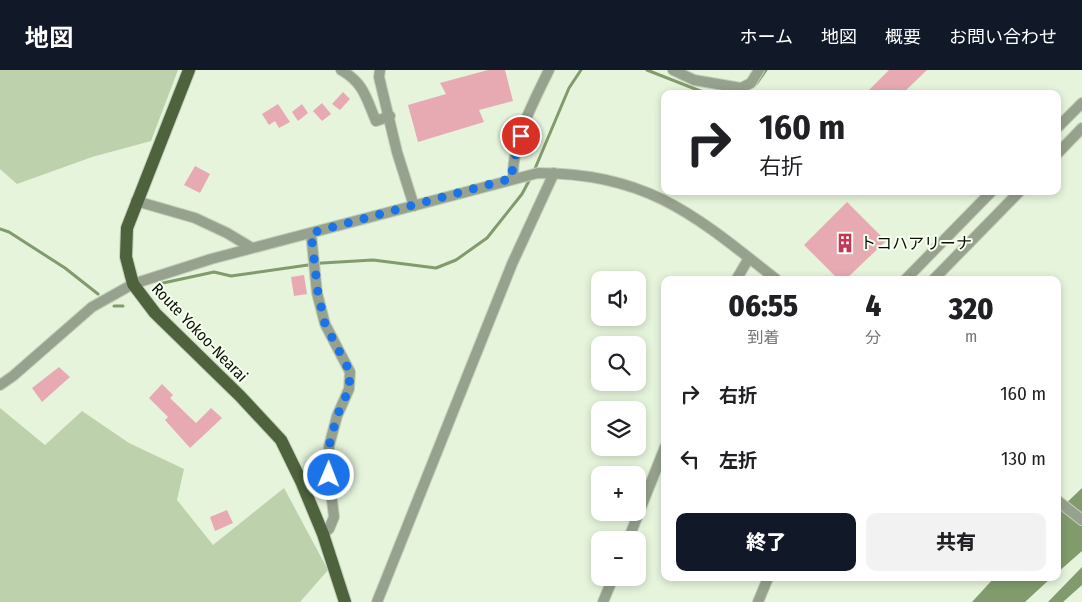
<!DOCTYPE html>
<html lang="ja">
<meta charset="utf-8">
<style>
:root{--surface:#fff;--page:#f2f2f2;--text:#202124;--muted:#757577;--accent:#111827}
body{margin:0;font-family:"Fira Sans Condensed","Noto Sans JP",sans-serif;background:var(--page);color:var(--text);height:100vh;display:flex;flex-direction:column;font-size:19px;white-space:nowrap}
*{box-sizing:border-box;margin:0}
p{font-size:16px;color:var(--muted)}
.icon{flex:none;width:28px;height:28px;fill:none;stroke:currentColor;stroke-width:2;stroke-linecap:round;stroke-linejoin:round}
.map{position:relative;flex:1;overflow:hidden}
.sheet{position:absolute;left:661px;top:206px;width:400px;height:305px;display:flex;flex-direction:column;background:var(--surface);border-radius:10px;box-shadow:0 2px 8px #0003}
.sheet>*{flex:none}
.hud{position:absolute;left:661px;top:20px;width:400px;height:105px;border-radius:10px;box-shadow:0 2px 8px #0003;background:#fff;color:var(--text);overflow:hidden}
.fabs{position:absolute;left:591px;top:201px;display:grid;gap:10px}
.fabs a{display:grid;place-items:center;width:55px;height:55px;border-radius:10px;background:var(--surface);box-shadow:0 2px 8px #0003;font-size:25px}
.pin{position:absolute;display:grid;place-items:center;width:42px;height:42px;color:#fff;margin:-21px;border:2px solid #fff;border-radius:50%;box-shadow:0 1px 5px #0007}
.me{position:absolute;width:55px;margin:-28px;rotate:1deg;stroke-linejoin:round;filter:drop-shadow(0 0 4px #0008)}
.turn{display:flex;align-items:center;gap:18px;height:105px;padding:0 15px;font-size:22px}
.turn .icon{width:65px;height:65px;stroke-width:2.5}
.turn b{display:block;font-size:35px;line-height:42px}
.eta{display:flex;justify-content:space-evenly;align-items:center;height:85px;text-align:center}
.eta b{font-size:30px;font-weight:800;line-height:35px}
.action{display:flex;gap:10px;margin-top:auto;padding:10px 15px}
.action a{flex:1;height:58px;border-radius:10px;background:var(--accent);color:#fff;font-size:20px;font-weight:800;line-height:58px;text-align:center}
.action a+a{background:var(--page);color:var(--text)}
ul{padding:0;list-style:none}
li{display:flex;align-items:center;gap:15px;height:65px;padding:0 15px}
li div{flex:1}
li b{display:block;font-size:19px}
li em{font-style:normal}
header{display:flex;align-items:center;gap:30px;box-sizing:border-box;height:70px;padding:0 25px;background:var(--accent);color:#fff}
header strong{font-size:24px}
nav{display:flex;gap:28px;margin-inline-start:auto;font-size:18px}
.map>svg:first-child{display:block}
</style>
<header>
<strong>地図</strong>
<nav><a>ホーム</a><a>地図</a><a>概要</a><a>お問い合わせ</a></nav>
</header>
<div class="map">
<svg width="1082" height="532" viewBox="0 0 1082 532">
<rect width="100%" height="100%" fill="#e5f4db"/>
<!-- green -->
<path fill="#bdd1ad" d="M 0,0 L 178,0 L 151,71 L 92,87 L 17,114 L 0,99 Z
M 0,338 L 45,375 L 82,341 L 129,373 L 184,399 L 177,430 L 213,475 L 284,418 L 328,500 L 300,532 L 0,532 Z"/>
<!-- water -->
<path fill="#819b6c" d="M 1082,418 L 1082,481 L 1058,502 L 1058,441 Z
M 1082,497 L 1082,515 L 1063,532 L 1048,532 Z
M 994,508 L 1051,508 L 1025,532 L 972,532 Z"/>
<g fill="none" stroke-linecap="round" stroke-linejoin="round">
<!-- stream -->
<path stroke="#819b6c" stroke-width="3" d="M 647,0 L 708,24
M 740,24 L 757,13 L 766,0
M 534,101 L 569,18 L 581,0
M 0,159 L 9,162 L 65,198 L 98,224
M 163,213 L 214,202 L 231,206 L 322,193 L 373,190 L 436,198 L 456,190 L 487,168 L 522,124 L 530,109
M 114,236 L 123,236"/>
</g>
<!-- building -->
<path fill="#e7aab3" d="M 488,0 L 505,0 L 513,31 L 479,40 L 484,52 L 418,72 L 408,35 L 446,24 L 440,13 Z
M 889,0 L 927,0 L 902,24 L 865,24 Z
M 343,22 L 350,29 L 340,40 L 332,34 Z
M 322,33 L 331,44 L 322,51 L 313,41 Z
M 278,34 L 290,52 L 279,58 L 275,51 L 269,55 L 262,44 Z
M 302,34 L 308,43 L 298,51 L 292,42 Z
M 195,96 L 210,104 L 200,123 L 184,115 Z
M 847,132 L 886,171 L 845,210 L 839,210 L 804,175 Z
M 304,205 L 307,224 L 294,226 L 291,207 Z
M 59,297 L 70,307 L 42,332 L 32,318 Z
M 162,314 L 173,325 L 170,328 L 196,353 L 211,338 L 222,348 L 190,378 L 165,350 L 168,347 L 149,328 Z
M 227,440 L 233,453 L 215,461 L 210,447 Z"/>
<g fill="none" stroke-linecap="round" stroke-linejoin="round">
<defs>
<path id="minor" d="M 341,0 C 364,13 366,28 376,51 L 390,46
M 380,0 L 379,7 L 397,82 L 414,136
M 673,0 L 694,10 L 741,18 L 751,13 L 759,0
M 1058,57 L 1082,33
M 1058,83 L 1082,58
M 513,108 C 512,71 533,33 549,0
M 136,131 L 195,148 L 227,163 L 252,178
M 311,163 L 317,223 L 325,254 L 350,302 L 349,319 L 337,346 L 329,376 L 329,405 L 334,447 L 329,459 L 323,464
M 736,210 L 749,188
M 905,210 L 992,121
M 933,210 L 1020,121
M 0,315 L 13,306 L 92,237 L 133,214 L 211,189 L 538,103 C 648,103 696,146 777,210
M 1058,431 L 1082,450
M 628,470 L 665,377
M 377,532 L 512,194 L 554,103
M 603,532 L 613,508
M 758,532 L 768,508"/>
<path id="major" d="M 189,0 L 127,158 L 126,187 L 133,214 L 155,243 L 240,326 L 281,370 L 301,411 L 323,464 L 345,532"/>
</defs>
<!-- minor casing -->
<use href="#minor" stroke="#c2d0b9" stroke-width="12"/>
<!-- major casing -->
<use href="#major" stroke="#c2d0b9" stroke-width="14"/>
<!-- minor -->
<use href="#minor" stroke="#96a28d" stroke-width="10"/>
<!-- major -->
<use href="#major" stroke="#4e623d" stroke-width="12"/>
</g>
<g fill="none" stroke-linecap="round" stroke-linejoin="round">
<!-- route -->
<path stroke="#1a73e8" stroke-width="9" stroke-dasharray="0 16.2" d="M 329,405 L 329,376 L 337,346 L 349,319 L 350,302 L 325,254 L 318,223 L 311,163 L 513,108 L 512,97 L 521,66"/>
</g>
<!-- icons -->
<defs>
<symbol id="building-bare" viewBox="-9 -9 18 18"><path d="M-4-6H4V6H1V3H-1V6H-4ZM-2.5-4.3h1.7v1.8h-1.7ZM.8-4.3h1.7v1.8H.8ZM-2.5-1h1.7V.8h-1.7ZM.8-1h1.7V.8H.8Z" fill="#c4355d" stroke="#f6fff0" stroke-width="2.5" paint-order="stroke"/></symbol>
</defs>
<g fill-rule="evenodd">
<use href="#building-bare" x="831" y="159" width="28" height="28"/>
</g>
<g text-anchor="middle" stroke-width="4" stroke-linejoin="round" paint-order="stroke">
<!-- poi labels -->
<g font-size="16" fill="#0b1007" stroke="#f6fff0" text-anchor="start">
<text x="860" y="179">トコハアリーナ</text>
</g>
<!-- street labels -->
<g font-size="16" fill="#0b1007" stroke="#f6fff0">
<text transform="translate(200 262) rotate(46)" y="6">Route Yokoo-Nearai</text>
</g>
</g>
</svg>
<div class="fabs">
<a><svg class="icon" aria-label="sound" viewBox="0 0 24 24"><path d="M4 9h4l5-4v14l-5-4H4zM17 9q2 3 0 6"/></svg></a>
<a><svg class="icon" aria-label="search" viewBox="0 0 24 24"><circle cx="10" cy="10" r="6"/><path d="M15 15l6 6"/></svg></a>
<a><svg class="icon" aria-label="layers" viewBox="0 0 24 24"><path d="M12 4l9 5-9 5-9-5zM3 14l9 5 9-5"/></svg></a>
<a>+</a>
<a>−</a>
</div>
<div class="pin" style="left:521px;top:66px;background:#d93025"><svg class="icon" aria-label="arrive" viewBox="0 0 24 24"><path d="M6 21V4h12l-3 4 3 4H6"/></svg></div>
<svg class="me" style="left:329px;top:405px" viewBox="-20 -20 40 40"><circle r="17" fill="#1a73e8" stroke="#fff" stroke-width="3"/><path d="M0-11L8 9 0 5-8 9z" fill="#fff"/></svg>
<div class="hud">
<div class="turn"><svg class="icon" aria-label="right" viewBox="0 0 24 24"><path d="M7 20v-9h11M14 6l5 5-5 5"/></svg><div><b>160 m</b>右折</div></div>
</div>
<section class="sheet">
<div class="eta">
<div><b>06:55</b><p>到着</p></div>
<div><b>4</b><p>分</p></div>
<div><b>320</b><p>m</p></div>
</div>
<ul>
<li><svg class="icon" aria-label="right" viewBox="0 0 24 24"><path d="M7 20v-9h11M14 6l5 5-5 5"/></svg><div><b>右折</b></div><em>160 m</em></li>
<li><svg class="icon" aria-label="left" viewBox="0 0 24 24"><path d="M17 20v-9H6M10 6l-5 5 5 5"/></svg><div><b>左折</b></div><em>130 m</em></li>
</ul>
<div class="action"><a>終了</a><a>共有</a></div>
</section>
</div>
